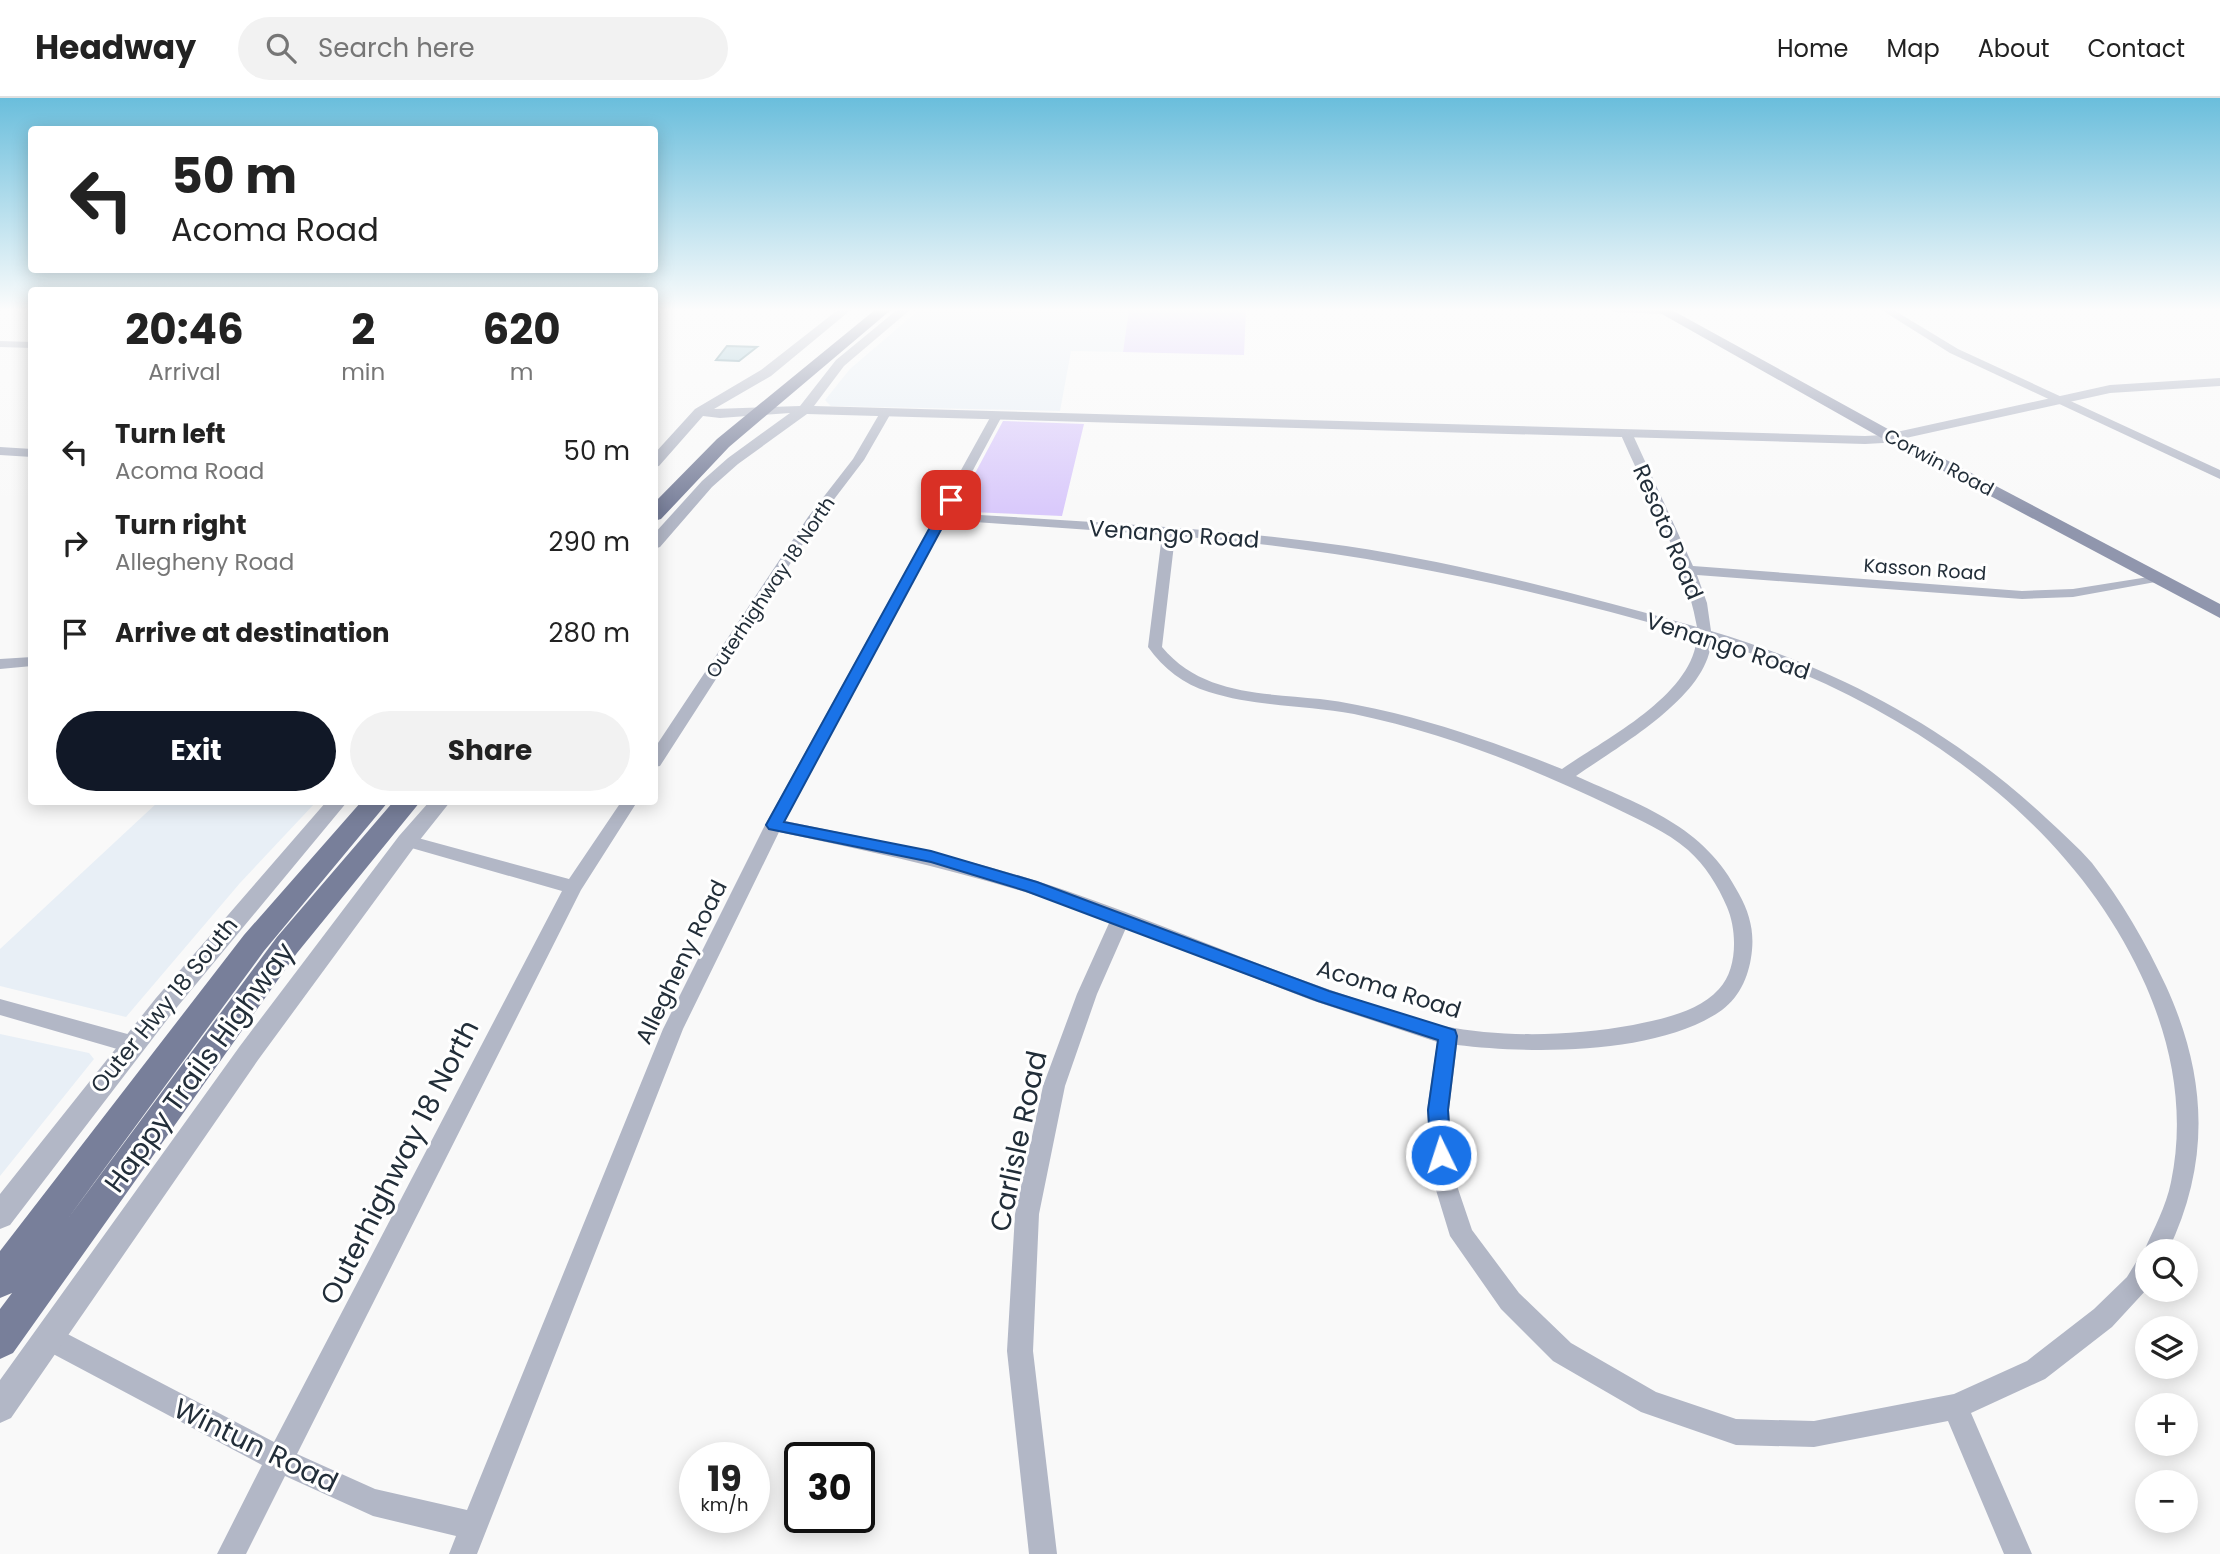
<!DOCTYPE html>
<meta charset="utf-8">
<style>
:root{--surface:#fff;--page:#f2f2f2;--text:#222;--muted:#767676;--line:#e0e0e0;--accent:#111827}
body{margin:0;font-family:Poppins,sans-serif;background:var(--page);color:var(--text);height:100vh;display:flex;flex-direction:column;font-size:26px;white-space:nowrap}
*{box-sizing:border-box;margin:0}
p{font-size:23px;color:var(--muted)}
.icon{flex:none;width:38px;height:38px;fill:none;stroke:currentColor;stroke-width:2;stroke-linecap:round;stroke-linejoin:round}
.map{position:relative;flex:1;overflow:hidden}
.panel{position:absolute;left:28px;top:189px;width:630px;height:518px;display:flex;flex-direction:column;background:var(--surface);border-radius:7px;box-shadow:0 4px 18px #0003}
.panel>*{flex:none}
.top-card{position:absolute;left:28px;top:28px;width:630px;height:147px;border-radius:7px;box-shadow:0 4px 18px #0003;background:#fff;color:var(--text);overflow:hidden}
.tools{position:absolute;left:2135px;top:1141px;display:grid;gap:14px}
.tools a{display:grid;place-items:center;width:63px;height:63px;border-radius:50%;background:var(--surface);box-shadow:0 4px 18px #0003;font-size:35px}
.speed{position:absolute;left:679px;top:1344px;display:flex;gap:14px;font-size:35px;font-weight:700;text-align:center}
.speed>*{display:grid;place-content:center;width:91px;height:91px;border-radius:50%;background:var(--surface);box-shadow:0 4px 18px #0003;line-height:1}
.speed small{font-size:18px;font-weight:400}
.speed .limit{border:4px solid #111;border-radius:10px;background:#fff;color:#111}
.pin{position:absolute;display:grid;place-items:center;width:60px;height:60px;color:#fff;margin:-30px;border-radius:14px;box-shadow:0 4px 10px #0006}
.me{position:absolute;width:77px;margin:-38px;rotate:356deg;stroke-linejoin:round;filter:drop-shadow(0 0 5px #0008)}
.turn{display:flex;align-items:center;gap:24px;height:147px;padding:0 28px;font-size:32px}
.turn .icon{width:91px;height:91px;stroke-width:2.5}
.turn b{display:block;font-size:49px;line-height:60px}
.eta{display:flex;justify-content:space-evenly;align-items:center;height:119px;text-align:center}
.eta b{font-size:42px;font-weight:700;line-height:49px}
.primary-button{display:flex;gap:14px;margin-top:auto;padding:14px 28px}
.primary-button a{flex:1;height:80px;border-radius:42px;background:var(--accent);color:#fff;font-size:28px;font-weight:700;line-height:80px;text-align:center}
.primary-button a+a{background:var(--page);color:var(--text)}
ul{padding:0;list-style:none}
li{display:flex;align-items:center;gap:21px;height:91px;padding:0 28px}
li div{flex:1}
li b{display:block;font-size:26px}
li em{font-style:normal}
header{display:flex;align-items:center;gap:42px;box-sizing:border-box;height:98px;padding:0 35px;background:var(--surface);border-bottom:2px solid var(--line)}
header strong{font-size:33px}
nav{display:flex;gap:38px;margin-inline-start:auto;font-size:24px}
.search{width:490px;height:63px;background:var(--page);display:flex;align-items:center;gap:18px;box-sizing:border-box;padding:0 24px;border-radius:38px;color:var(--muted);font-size:26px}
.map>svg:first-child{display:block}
</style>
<header>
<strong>Headway</strong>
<div class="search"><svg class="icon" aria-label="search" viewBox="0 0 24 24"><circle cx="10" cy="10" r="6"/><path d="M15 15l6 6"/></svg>Search here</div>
<nav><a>Home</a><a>Map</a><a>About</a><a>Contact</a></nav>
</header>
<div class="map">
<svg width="2220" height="1456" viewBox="0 0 2220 1456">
<rect width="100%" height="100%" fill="#f9f9f9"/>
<!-- built -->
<path fill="#e8eff6" d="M 920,211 L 1129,211 L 1123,254 L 1071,253 L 1060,313 L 831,308 L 825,302 L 850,271 Z
M 158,704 L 316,704 L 240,785 L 126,919 L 0,888 L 0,851 Z
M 0,936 L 89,955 L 94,961 L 0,1078 Z"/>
<!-- green -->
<path fill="#d9c9fb" d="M 1129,211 L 1246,211 L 1244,257 L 1123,254 Z
M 1003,323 L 1084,326 L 1062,418 L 971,414 L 957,409 Z"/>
<!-- building -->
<path fill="#95c1cf" stroke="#66909d" stroke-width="2" d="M 727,248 L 757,249 L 739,263 L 716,262 Z"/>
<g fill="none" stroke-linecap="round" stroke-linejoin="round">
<!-- minor -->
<path fill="#b2b7c6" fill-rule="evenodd" d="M 1609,211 L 1667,211 L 1668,213 L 1663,216 L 1614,214 Z
M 1880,211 L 1892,211 L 1958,251 L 2220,372 L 2220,381 L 1950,255 Z
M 0,243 L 32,244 L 32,250 L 0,249 Z
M 881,313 L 891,315 L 864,362 L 819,421 L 660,668 L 654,669 L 654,651 L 808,419 L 853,361 Z
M 992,316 L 1002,318 L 950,415 C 1082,424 1215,429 1346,448 C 1465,466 1581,497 1697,529 C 1685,461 1648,400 1621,337 L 1623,335 L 1633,337 L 1693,468 L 2022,493 L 2073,491 L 2161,477 L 2161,483 L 2073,499 L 2022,501 L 1697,477 L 1707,505 L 1711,533 C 1836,570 1951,631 2046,720 C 2062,735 2078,749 2092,765 C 2121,802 2146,845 2166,888 C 2207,978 2211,1063 2168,1153 L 2147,1153 L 2147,1191 L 2112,1229 L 2045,1281 L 1971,1315 L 2032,1456 L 2004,1456 L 1948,1323 L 1814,1349 L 1736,1347 L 1641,1314 L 1553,1263 L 1501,1211 L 1450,1138 L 1432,1079 L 1427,1012 L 1437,944 L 1311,902 L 1126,830 L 1097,896 L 1065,988 L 1039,1116 L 1033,1253 L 1057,1456 L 1029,1456 L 1007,1253 L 1015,1116 L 1043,988 L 1077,896 L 1110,823 C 1002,782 892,758 779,734 L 683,931 L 477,1456 L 449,1456 L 456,1438 L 373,1418 L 285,1378 L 246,1456 L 217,1456 L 262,1367 L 40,1249 L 36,1240 L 40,1231 L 49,1227 L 58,1231 L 274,1344 L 562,793 L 401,747 L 398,743 L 401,739 L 407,737 L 569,781 L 621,704 L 637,704 L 581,792 L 297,1356 L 375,1391 L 467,1412 L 663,931 L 765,727 ZM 946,422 L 1162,437 L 1148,549 C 1164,571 1183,586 1209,594 C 1256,609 1306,607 1354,616 C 1445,635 1530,669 1613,709 C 1639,722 1666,733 1688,752 C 1705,767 1718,788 1727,809 C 1737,832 1738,871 1719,891 C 1698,914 1662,921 1633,927 C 1572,938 1504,940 1443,928 C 1410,921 1377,908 1345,897 C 1241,862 1141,816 1037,783 C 954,757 869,740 785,723 ZM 1175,438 C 1353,451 1525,488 1697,538 C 1694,597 1605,641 1562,671 C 1507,649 1451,629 1394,615 C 1369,609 1345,604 1320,601 C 1263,595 1202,597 1162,549 ZM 1711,542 C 1889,597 2069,712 2146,888 C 2173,950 2185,1017 2171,1084 C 2166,1109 2154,1130 2144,1153 L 2146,1158 L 2138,1161 L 2127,1179 L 2094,1211 L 2027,1263 L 1954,1296 L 1814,1323 L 1736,1321 L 1656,1294 L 1571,1245 L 1519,1195 L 1472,1132 L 1454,1079 L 1449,1012 L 1457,947 C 1532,956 1658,957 1722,912 C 1741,898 1750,875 1752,852 C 1754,832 1749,814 1739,796 C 1704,727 1642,708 1576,678 C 1617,649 1710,598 1711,542 Z
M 0,349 L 32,351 L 32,359 L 0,357 Z
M 32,559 L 32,568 L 0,571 L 0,561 Z
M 0,901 L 131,937 L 138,940 L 141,946 L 138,952 L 131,955 L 0,917 Z"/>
<!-- tertiary -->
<path fill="#b2b7c6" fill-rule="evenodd" d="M 839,211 L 852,211 L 771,278 L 714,311 L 800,308 L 836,262 L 898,211 L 911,211 L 844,268 L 814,308 L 1865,338 L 1883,337 L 2110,287 L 2220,280 L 2220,288 L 2110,295 L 1883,345 L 1865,346 L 807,316 L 738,366 L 712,389 L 660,449 L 654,451 L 654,436 L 702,383 L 728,360 L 790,315 L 720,320 L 703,318 L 659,368 L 654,369 L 654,356 L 695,311 L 761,272 Z
M 326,704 L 347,704 L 173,914 L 10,1127 L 0,1131 L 0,1096 L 156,900 Z
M 429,704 L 450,704 L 415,748 L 258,962 L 11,1320 L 0,1325 L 0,1282 L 240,948 L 399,738 Z"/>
<!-- secondary -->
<path fill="#9096ad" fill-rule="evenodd" d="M 1653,211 L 1670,211 L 1897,336 L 2220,506 L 2220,520 L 1885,342 Z"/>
<!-- primary -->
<path fill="#787f9a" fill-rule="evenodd" d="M 876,211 L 892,211 L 729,349 L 661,421 L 654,423 L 654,405 L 717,341 Z
M 361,704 L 388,704 L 264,853 L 69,1119 L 277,839 L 393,704 L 420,704 L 297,855 L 13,1255 L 0,1261 L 0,1211 L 12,1195 L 0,1200 L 0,1153 L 244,837 Z"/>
</g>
<!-- sky -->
<linearGradient id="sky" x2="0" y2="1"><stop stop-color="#6abedc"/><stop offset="0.51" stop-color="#fcfcfc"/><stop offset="1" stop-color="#fcfcfc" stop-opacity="0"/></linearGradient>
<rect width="2220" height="415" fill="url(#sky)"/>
<!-- route -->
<path fill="#1a73e8" stroke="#114b97" stroke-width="2" d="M 951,398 L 957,402 L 784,724 L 931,753 L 1037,784 L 1329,893 L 1455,932 L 1457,938 L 1448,1012 L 1451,1057 L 1449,1063 L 1441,1066 L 1434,1063 L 1431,1057 L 1428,1012 L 1438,942 L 1318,903 L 1026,793 L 931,764 L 769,731 L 766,727 L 945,402 Z"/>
<g text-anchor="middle" stroke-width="6" stroke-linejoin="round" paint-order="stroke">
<!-- far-street labels -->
<g font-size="19" fill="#222e39" stroke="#fff">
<text transform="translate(1939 364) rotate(28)" y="7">Corwin Road</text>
<text transform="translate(1925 471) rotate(4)" y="7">Kasson Road</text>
<text transform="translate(770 489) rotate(-56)" y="7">Outerhighway 18 North</text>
</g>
<!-- street labels -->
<g font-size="23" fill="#222e39" stroke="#fff">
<text transform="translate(1668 434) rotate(67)" y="8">Resoto Road</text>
<text transform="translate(1174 436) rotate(4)" y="8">Venango Road</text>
<text transform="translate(1728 548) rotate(18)" y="8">Venango Road</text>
<text transform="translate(681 864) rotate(-64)" y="8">Allegheny Road</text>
<text transform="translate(1389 891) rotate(17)" y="8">Acoma Road</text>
<text transform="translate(164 907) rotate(-51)" y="8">Outer Hwy 18 South</text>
</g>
<!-- near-street labels -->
<g font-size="28" fill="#222e39" stroke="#fff">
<text transform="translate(199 969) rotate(-54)" y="10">Happy Trails Highway</text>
<text transform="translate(1018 1043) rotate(-78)" y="10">Carlisle Road</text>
<text transform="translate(399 1064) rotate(-63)" y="10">Outerhighway 18 North</text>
<text transform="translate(256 1347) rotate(26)" y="10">Wintun Road</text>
</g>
</g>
</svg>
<div class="tools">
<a><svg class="icon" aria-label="search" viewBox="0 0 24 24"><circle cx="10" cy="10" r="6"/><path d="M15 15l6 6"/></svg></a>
<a><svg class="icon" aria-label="layers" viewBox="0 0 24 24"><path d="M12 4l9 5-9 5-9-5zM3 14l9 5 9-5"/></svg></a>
<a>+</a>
<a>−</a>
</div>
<div class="speed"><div>19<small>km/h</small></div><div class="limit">30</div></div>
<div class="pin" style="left:951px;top:402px;background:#d93025"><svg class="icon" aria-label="arrive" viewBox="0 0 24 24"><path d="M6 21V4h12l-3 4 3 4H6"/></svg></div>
<svg class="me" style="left:1441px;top:1057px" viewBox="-20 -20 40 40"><circle r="17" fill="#1a73e8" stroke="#fff" stroke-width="3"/><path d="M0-11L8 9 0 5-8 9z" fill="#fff"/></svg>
<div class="top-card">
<div class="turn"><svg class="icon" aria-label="left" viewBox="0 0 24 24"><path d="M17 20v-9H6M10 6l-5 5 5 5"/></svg><div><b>50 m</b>Acoma Road</div></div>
</div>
<section class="panel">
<div class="eta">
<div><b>20:46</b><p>Arrival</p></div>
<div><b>2</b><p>min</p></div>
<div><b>620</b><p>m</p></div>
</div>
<ul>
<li><svg class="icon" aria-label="left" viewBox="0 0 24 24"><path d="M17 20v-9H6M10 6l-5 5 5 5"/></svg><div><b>Turn left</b><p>Acoma Road</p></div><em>50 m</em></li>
<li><svg class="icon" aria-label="right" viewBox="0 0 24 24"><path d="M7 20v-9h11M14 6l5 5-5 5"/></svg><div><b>Turn right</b><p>Allegheny Road</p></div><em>290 m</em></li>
<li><svg class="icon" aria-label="arrive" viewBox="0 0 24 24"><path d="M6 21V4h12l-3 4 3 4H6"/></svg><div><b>Arrive at destination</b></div><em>280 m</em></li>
</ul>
<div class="primary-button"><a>Exit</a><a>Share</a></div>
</section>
</div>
